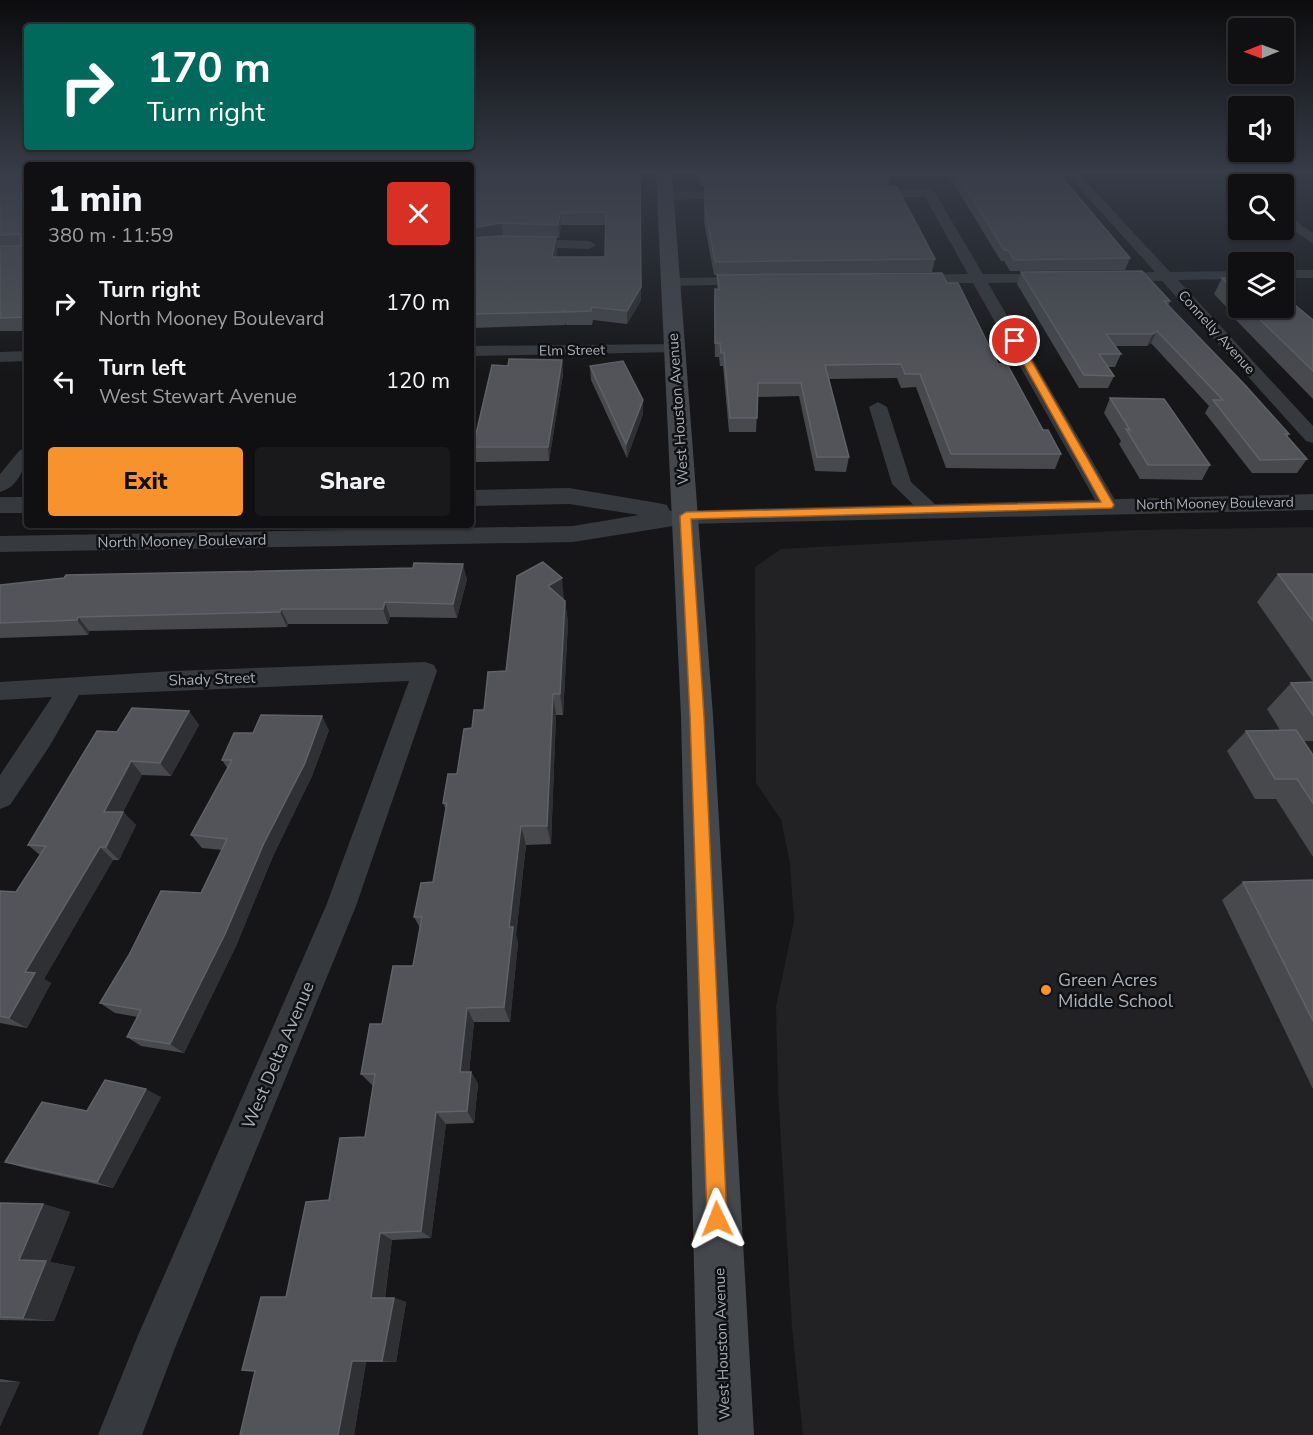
<!DOCTYPE html>
<meta charset="utf-8">
<style>
:root{--surface:#101012;--page:#19191b;--text:#f1f3f6;--muted:#9c9d9f;--line:#303032;--accent:#f8922d}
body{margin:0;font-family:"Nunito Sans",sans-serif;background:var(--page);color:var(--text);height:100vh;display:flex;flex-direction:column;font-size:22px;white-space:nowrap}
*{box-sizing:border-box;margin:0}
p{font-size:20px;color:var(--muted)}
.icon{flex:none;width:33px;height:33px;fill:none;stroke:currentColor;stroke-width:2;stroke-linecap:round;stroke-linejoin:round}
.map{position:relative;flex:1;overflow:hidden}
.details{position:absolute;left:24px;top:162px;width:450px;height:366px;display:flex;flex-direction:column;background:var(--surface);border-radius:6px;box-shadow:0 2px 4px #0004,0 0 0 2px var(--line)}
.details>*{flex:none}
.top-card{position:absolute;left:24px;top:24px;width:450px;height:126px;border-radius:6px;box-shadow:0 2px 4px #0004,0 0 0 2px var(--line);background:#00695c;color:#fff;overflow:hidden}
.needle{width:39px;rotate:269deg}
.fabs{position:absolute;left:1228px;top:18px;display:grid;gap:12px}
.fabs a{display:grid;place-items:center;width:66px;height:66px;border-radius:6px;background:var(--surface);box-shadow:0 2px 4px #0004,0 0 0 2px var(--line);font-size:30px}
.pin{position:absolute;display:grid;place-items:center;width:51px;height:51px;color:#fff;margin:-26px;border:3px solid #fff;border-radius:50%;box-shadow:0 2px 6px #0007}
.me{position:absolute;width:66px;margin:-33px;rotate:358deg;stroke-linejoin:round;filter:drop-shadow(0 0 4px #0008)}
.turn{display:flex;align-items:center;gap:21px;height:126px;padding:0 24px;font-size:27px}
.turn .icon{width:78px;height:78px;stroke-width:2.5}
.turn b{display:block;font-size:42px;line-height:51px}
.round{display:grid;place-items:center;flex:none;width:63px;height:63px;border-radius:6px;background:var(--page)}
.headline{display:flex;align-items:center;justify-content:space-between;height:102px;padding:0 24px}
h1{font-size:36px;font-weight:800;line-height:45px}
.action{display:flex;gap:12px;margin-top:auto;padding:12px 24px}
.action a{flex:1;height:69px;border-radius:6px;background:var(--accent);color:#111;font-size:24px;font-weight:800;line-height:69px;text-align:center}
.action a+a{background:var(--page);color:var(--text)}
ul{padding:0;list-style:none}
li{display:flex;align-items:center;gap:18px;height:78px;padding:0 24px}
li div{flex:1}
li b{display:block;font-size:22px}
li em{font-style:normal}
.map>svg:first-child{display:block}
</style>
<div class="map">
<svg width="1313" height="1435" viewBox="0 0 1313 1435">
<rect width="100%" height="100%" fill="#161618"/>
<!-- built -->
<path fill="#222225" d="M 1313,527 L 1313,1435 L 803,1435 L 792,1327 L 778,1089 L 776,1007 L 794,921 L 790,864 L 781,820 L 756,783 L 755,567 L 781,549 L 1137,530 Z"/>
<g fill="none" stroke-linecap="round" stroke-linejoin="round">
<!-- minor -->
<path fill="#36393d" fill-rule="evenodd" d="M 1067,174 L 1079,174 L 1170,272 L 1239,271 L 1239,279 L 1178,280 L 1313,426 L 1313,443 L 1306,441 L 1162,281 L 1108,280 L 1106,277 L 1113,273 L 1155,272 Z
M 1224,174 L 1237,174 L 1249,184 L 1239,187 Z
M 929,189 L 935,193 L 983,274 L 1053,274 L 1060,278 L 1053,282 L 988,283 L 1118,505 L 1115,509 L 1101,509 L 1098,505 L 973,283 L 909,283 L 902,279 L 909,275 L 968,274 L 925,197 L 866,198 L 860,194 L 866,190 Z
M 740,191 L 744,192 L 744,198 L 665,200 L 659,196 L 665,192 Z
M 1284,213 L 1313,233 L 1313,244 L 1284,223 Z
M 503,238 L 589,241 L 596,245 L 589,249 L 503,246 L 471,249 L 471,241 Z
M 1284,270 L 1313,270 L 1313,278 L 1284,278 Z
M 753,277 L 758,278 L 760,281 L 758,284 L 669,286 L 662,282 L 669,278 Z
M 673,344 L 679,346 L 681,349 L 679,352 L 471,356 L 471,346 Z
M 27,351 L 27,361 L 0,362 L 0,352 Z
M 878,402 L 887,407 L 911,482 L 937,506 L 940,510 L 937,514 L 923,514 L 892,484 L 869,407 Z
M 27,448 C 27,465 19,487 0,492 L 0,474 L 20,450 Z
M 425,662 L 434,665 L 437,671 L 356,906 L 175,1348 L 142,1435 L 98,1435 L 139,1333 L 326,906 L 409,681 L 79,695 L 49,747 L 10,805 L 0,809 L 0,775 L 52,697 L 0,700 L 0,682 L 173,671 Z"/>
<!-- tertiary -->
<path fill="#36393d" fill-rule="evenodd" d="M 569,488 L 658,503 L 667,505 L 670,511 L 1313,494 L 1313,510 L 686,524 L 573,542 L 0,552 L 0,536 L 573,526 L 639,515 L 569,504 L 471,506 L 471,490 Z
M 0,497 L 27,497 L 27,513 L 0,513 Z"/>
<!-- secondary -->
<path fill="#44484d" fill-rule="evenodd" d="M 656,174 L 672,174 L 713,716 L 754,1435 L 698,1435 L 681,716 Z"/>
</g>
<!-- wall -->
<path fill="#47494d" fill-rule="evenodd" d="M 0,174 L 27,174 L 27,331 L 0,331 Z
M 471,174 L 641,174 L 641,300 L 627,324 L 593,320 L 592,325 L 566,325 L 565,323 L 565,325 L 471,328 ZM 561,225 L 606,225 L 605,257 L 556,257 L 557,250 L 556,238 L 559,238 Z
M 698,174 L 1056,174 L 1130,258 L 1125,270 L 1010,271 L 1004,261 L 1001,261 L 949,176 L 890,177 L 888,187 L 935,259 L 932,272 L 804,274 L 947,283 L 998,364 L 1043,430 L 1061,454 L 1055,469 L 946,468 L 916,387 L 901,388 L 897,378 L 829,379 L 849,457 L 846,472 L 815,471 L 799,396 L 758,397 L 756,432 L 729,432 L 723,366 L 720,366 L 719,357 L 715,357 L 714,303 L 715,289 L 717,289 L 717,275 L 714,275 L 704,222 L 705,189 L 704,186 L 700,186 Z
M 1021,272 L 1170,301 L 1168,306 L 1289,434 L 1287,437 L 1307,459 L 1297,473 L 1252,473 L 1205,413 L 1209,406 L 1151,343 L 1147,346 L 1115,346 L 1121,354 L 1115,367 L 1108,367 L 1114,376 L 1108,388 L 1079,388 L 1017,284 Z
M 1222,278 L 1239,278 L 1239,308 L 1284,308 L 1313,320 L 1313,399 L 1233,317 L 1234,315 L 1214,294 Z
M 562,360 L 563,374 L 549,461 L 476,462 L 473,447 L 508,366 Z
M 590,366 L 643,414 L 627,458 L 591,380 Z
M 1110,398 L 1210,465 L 1202,480 L 1140,479 L 1119,444 L 1121,441 L 1104,413 Z
M 1278,574 L 1313,574 L 1313,682 L 1257,602 Z
M 517,576 L 564,599 L 563,600 L 565,601 L 568,622 L 563,715 L 556,715 L 551,844 L 526,845 L 516,935 L 518,943 L 510,1022 L 474,1022 L 469,1072 L 471,1072 L 478,1084 L 474,1123 L 446,1124 L 431,1238 L 392,1240 L 385,1298 L 394,1298 L 406,1302 L 396,1362 L 366,1362 L 354,1435 L 240,1435 L 286,1297 L 329,1200 L 365,1137 L 373,1086 L 361,1074 L 382,1024 L 413,966 L 420,928 L 414,917 L 433,882 L 446,810 L 443,803 L 457,774 L 472,728 L 506,671 Z
M 467,579 L 457,618 L 390,617 L 388,624 L 288,624 L 287,627 L 89,631 L 88,635 L 0,638 L 0,585 Z
M 1313,682 L 1313,741 L 1304,741 L 1313,755 L 1313,857 L 1276,799 L 1255,799 L 1227,751 L 1246,731 L 1280,730 L 1267,709 L 1291,683 Z
M 189,711 L 199,725 L 171,776 L 142,775 L 123,812 L 136,825 L 119,860 L 113,860 L 44,979 L 51,983 L 27,1028 L 0,1023 L 0,891 L 16,892 L 40,855 L 28,845 L 117,732 Z
M 329,730 L 312,776 L 273,856 L 236,946 L 184,1053 L 141,1046 L 127,1037 L 138,1017 L 115,1013 L 100,1003 L 201,893 L 222,850 L 202,848 L 191,835 L 228,769 L 222,760 L 253,733 Z
M 1313,880 L 1313,1089 L 1222,900 L 1243,882 Z
M 161,1097 L 113,1188 L 25,1168 L 5,1162 L 87,1111 Z
M 0,1203 L 43,1204 L 70,1212 L 50,1262 L 75,1267 L 54,1321 L 0,1320 Z
M 0,1379 L 20,1382 L 0,1426 Z"/>
<!-- shaded-wall -->
<path fill="#2f3033" d="M 641,174 L 641,300 L 627,324 L 627,311 Z
M 560,213 L 561,225 L 559,238 L 558,225 Z
M 501,223 L 503,236 L 471,241 L 471,228 Z
M 556,237 L 557,250 L 554,270 L 552,257 Z
M 1157,331 L 1151,343 L 1147,346 L 1153,334 Z
M 562,360 L 563,374 L 549,461 L 548,447 Z
M 643,400 L 643,414 L 627,458 L 626,444 Z
M 463,564 L 467,579 L 457,618 L 453,604 Z
M 562,578 L 564,599 L 551,607 L 548,586 Z
M 565,601 L 568,622 L 563,715 L 560,694 Z
M 385,602 L 390,617 L 388,624 L 383,609 Z
M 281,609 L 288,624 L 287,627 L 280,612 Z
M 78,617 L 89,631 L 88,635 L 77,620 Z
M 553,694 L 556,715 L 551,844 L 547,826 Z
M 189,711 L 199,725 L 171,776 L 160,763 Z
M 322,716 L 329,730 L 312,776 L 273,856 L 236,946 L 184,1053 L 170,1044 Z
M 131,761 L 142,775 L 123,812 L 136,825 L 119,860 L 106,847 L 104,812 Z
M 521,826 L 526,845 L 516,935 L 518,943 L 510,1022 L 504,1007 L 509,927 Z
M 100,847 L 113,860 L 44,979 L 51,983 L 27,1028 L 9,1018 L 25,972 Z
M 467,1008 L 474,1022 L 468,1085 L 460,1072 Z
M 471,1072 L 478,1084 L 474,1123 L 467,1111 Z
M 146,1089 L 161,1097 L 113,1188 L 97,1182 Z
M 436,1112 L 446,1124 L 431,1238 L 421,1231 Z
M 43,1204 L 70,1212 L 50,1262 L 75,1267 L 54,1321 L 23,1318 L 19,1260 Z
M 380,1233 L 392,1240 L 384,1302 L 371,1298 Z
M 394,1298 L 406,1302 L 396,1362 L 382,1361 Z
M 352,1361 L 366,1362 L 354,1435 L 338,1435 Z
M 0,1382 L 20,1382 L 0,1426 Z"/>
<!-- building -->
<path fill="#525459" stroke="#5f6268" stroke-width="1.5" d="M 0,174 L 27,174 L 27,317 L 0,318 L 0,246 L 21,246 L 20,234 L 0,235 Z
M 471,174 L 640,174 L 641,287 L 627,311 L 592,307 L 591,311 L 565,312 L 564,310 L 564,312 L 471,314 L 471,238 L 501,236 L 556,237 L 552,257 L 605,257 L 606,212 L 560,213 L 558,225 L 501,223 L 471,228 Z
M 700,174 L 888,174 L 890,176 L 704,179 L 704,175 L 701,175 Z
M 957,174 L 1056,174 L 1058,176 L 1061,176 L 1130,258 L 1014,260 L 1008,250 L 1004,250 Z
M 897,187 L 935,259 L 715,262 L 705,209 L 705,189 Z
M 1142,271 L 1170,301 L 1164,301 L 1245,385 L 1289,434 L 1285,434 L 1307,459 L 1260,460 L 1213,400 L 1223,400 L 1157,331 L 1153,334 L 1106,334 L 1121,354 L 1099,354 L 1114,376 L 1084,375 L 1021,272 Z
M 942,273 L 947,283 L 958,283 L 998,364 L 1007,364 L 1043,430 L 1048,430 L 1061,454 L 951,454 L 920,374 L 905,374 L 901,364 L 825,365 L 849,457 L 817,457 L 801,383 L 758,383 L 757,418 L 730,418 L 724,353 L 721,353 L 720,343 L 715,343 L 715,289 L 720,290 L 717,275 Z
M 1222,278 L 1239,278 L 1239,296 Z
M 1284,296 L 1313,320 L 1313,371 L 1248,308 L 1284,308 Z
M 509,359 L 562,360 L 548,447 L 473,447 L 492,365 L 508,366 Z
M 623,361 L 643,400 L 626,444 L 590,366 Z
M 1110,398 L 1164,399 L 1210,465 L 1148,465 L 1126,429 L 1130,430 Z
M 543,562 L 562,578 L 548,586 L 565,601 L 560,694 L 553,694 L 547,826 L 521,826 L 509,927 L 513,927 L 504,1007 L 467,1008 L 460,1072 L 471,1072 L 467,1111 L 436,1112 L 421,1231 L 380,1233 L 371,1298 L 394,1298 L 382,1361 L 352,1361 L 338,1435 L 240,1435 L 255,1371 L 242,1370 L 261,1297 L 286,1297 L 306,1202 L 329,1200 L 340,1138 L 365,1137 L 375,1074 L 361,1074 L 370,1024 L 382,1024 L 393,966 L 413,966 L 422,917 L 414,917 L 421,883 L 433,882 L 447,803 L 443,803 L 448,774 L 457,774 L 464,729 L 472,728 L 474,710 L 484,710 L 488,672 L 506,671 L 517,576 Z
M 414,563 L 463,564 L 453,604 L 385,602 L 383,609 L 281,609 L 280,612 L 78,617 L 77,620 L 0,623 L 0,585 L 64,578 L 66,575 L 413,568 Z
M 1278,574 L 1313,574 L 1313,621 Z
M 1313,682 L 1313,715 L 1291,683 Z
M 132,708 L 189,711 L 160,763 L 131,761 L 104,812 L 123,812 L 106,847 L 100,847 L 25,972 L 35,973 L 9,1018 L 0,1016 L 0,891 L 16,892 L 46,846 L 28,845 L 97,731 L 117,732 Z
M 261,715 L 322,716 L 305,763 L 264,843 L 225,934 L 170,1044 L 127,1037 L 141,1010 L 100,1003 L 129,955 L 161,891 L 201,893 L 227,839 L 191,835 L 232,760 L 222,760 L 234,733 L 253,733 Z
M 1296,730 L 1313,755 L 1313,803 L 1297,779 L 1275,779 L 1246,731 Z
M 1313,880 L 1313,1021 L 1243,882 Z
M 105,1080 L 146,1089 L 97,1182 L 5,1162 L 42,1102 L 87,1111 Z
M 0,1203 L 43,1204 L 19,1260 L 46,1261 L 23,1318 L 0,1317 Z"/>
<!-- sky -->
<linearGradient id="sky" x2="0" y2="1"><stop stop-color="#0c0c0d"/><stop offset="0.46" stop-color="#363c48"/><stop offset="1" stop-color="#363c48" stop-opacity="0"/></linearGradient>
<rect width="1313" height="375" fill="url(#sky)"/>
<!-- route -->
<path fill="#f8922d" stroke="#a15f1d" stroke-width="1.5" d="M 1015,338 L 1020,341 L 1114,505 L 1112,508 L 691,519 L 704,716 L 727,1219 L 724,1227 L 717,1230 L 710,1227 L 707,1219 L 690,716 L 680,516 L 686,512 L 1101,502 L 1011,341 Z"/>
<!-- markers -->
<circle fill="#f8922d" stroke="#111113" stroke-width="2" cx="1046" cy="990" r="6"/>
<g text-anchor="middle" stroke-width="5" stroke-linejoin="round" paint-order="stroke">
<!-- far-street labels -->
<g font-size="14" fill="#a7afb8" stroke="#111113">
<text transform="translate(1217 332) rotate(48)" y="5">Connelly Avenue</text>
<text transform="translate(572 350) rotate(-1)" y="5">Elm Street</text>
<text transform="translate(1215 503) rotate(-1)" y="5">North Mooney Boulevard</text>
</g>
<!-- street labels -->
<g font-size="15" fill="#a7afb8" stroke="#111113">
<text transform="translate(678 409) rotate(-94)" y="5">West Houston Avenue</text>
<text transform="translate(182 541) rotate(-1)" y="5">North Mooney Boulevard</text>
<text transform="translate(212 679) rotate(-2)" y="5">Shady Street</text>
<text transform="translate(722 1344) rotate(-92)" y="5">West Houston Avenue</text>
</g>
<!-- near-poi labels -->
<g font-size="18" fill="#a7afb8" stroke="#111113" text-anchor="start">
<text x="1058" y="986">Green Acres<tspan x="1058" dy="21">Middle School</tspan></text>
</g>
<!-- near-street labels -->
<g font-size="18" fill="#a7afb8" stroke="#111113">
<text transform="translate(278 1055) rotate(-67)" y="6">West Delta Avenue</text>
</g>
</g>
</svg>
<div class="fabs">
<a><svg class="needle" viewBox="-14 -14 28 28"><path d="M0-13l5 13h-10z" fill="#e53935"/><path d="M0 13l5-13h-10z" fill="#9c9d9f"/></svg></a>
<a><svg class="icon" aria-label="sound" viewBox="0 0 24 24"><path d="M4 9h4l5-4v14l-5-4H4zM17 9q2 3 0 6"/></svg></a>
<a><svg class="icon" aria-label="search" viewBox="0 0 24 24"><circle cx="10" cy="10" r="6"/><path d="M15 15l6 6"/></svg></a>
<a><svg class="icon" aria-label="layers" viewBox="0 0 24 24"><path d="M12 4l9 5-9 5-9-5zM3 14l9 5 9-5"/></svg></a>
</div>
<div class="pin" style="left:1015px;top:341px;background:#d93025"><svg class="icon" aria-label="arrive" viewBox="0 0 24 24"><path d="M6 21V4h12l-3 4 3 4H6"/></svg></div>
<svg class="me" style="left:717px;top:1219px" viewBox="-20 -20 40 40"><path d="M0-17L14 15 0 8-14 15z" fill="#f8922d" stroke="#fff" stroke-width="4"/></svg>
<div class="top-card">
<div class="turn"><svg class="icon" aria-label="right" viewBox="0 0 24 24"><path d="M7 20v-9h11M14 6l5 5-5 5"/></svg><div><b>170 m</b>Turn right</div></div>
</div>
<section class="details">
<div class="headline"><div><h1>1 min</h1><p>380 m · 11:59</p></div><a class="round" style="background:#d93025;color:#fff"><svg class="icon" aria-label="close" viewBox="0 0 24 24"><path d="M6 6l12 12M18 6L6 18"/></svg></a></div>
<ul>
<li><svg class="icon" aria-label="right" viewBox="0 0 24 24"><path d="M7 20v-9h11M14 6l5 5-5 5"/></svg><div><b>Turn right</b><p>North Mooney Boulevard</p></div><em>170 m</em></li>
<li><svg class="icon" aria-label="left" viewBox="0 0 24 24"><path d="M17 20v-9H6M10 6l-5 5 5 5"/></svg><div><b>Turn left</b><p>West Stewart Avenue</p></div><em>120 m</em></li>
</ul>
<div class="action"><a>Exit</a><a>Share</a></div>
</section>
</div>
